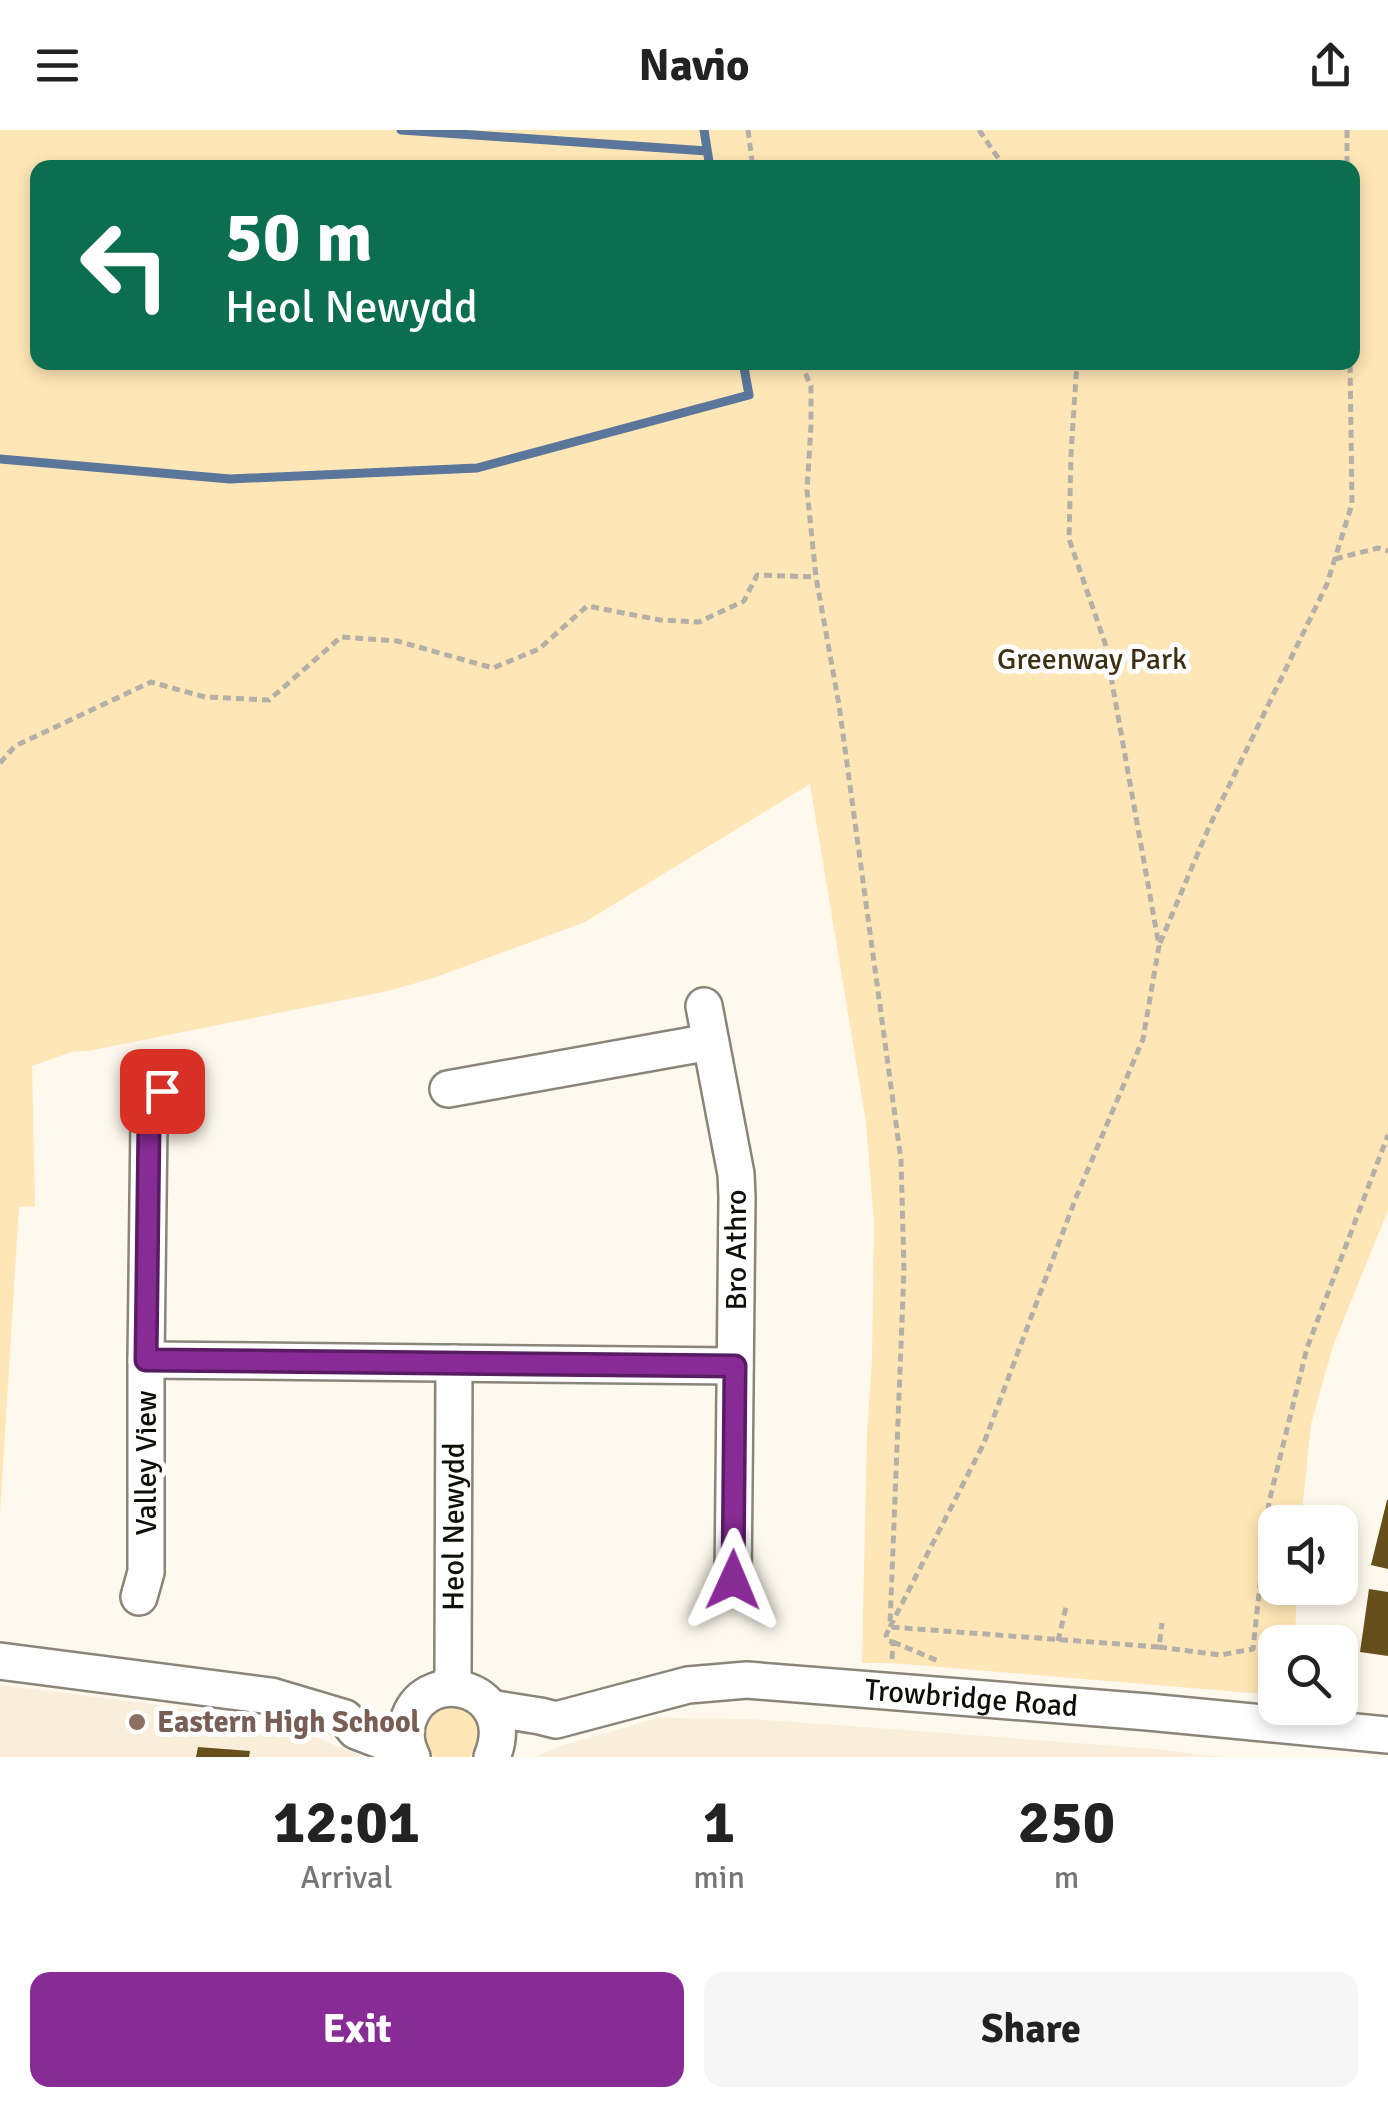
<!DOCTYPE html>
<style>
:root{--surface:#fff;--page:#f6f6f6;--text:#222;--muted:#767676;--accent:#882b96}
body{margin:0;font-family:Signika,sans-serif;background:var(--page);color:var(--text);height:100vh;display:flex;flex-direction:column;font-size:38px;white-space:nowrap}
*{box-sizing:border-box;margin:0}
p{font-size:32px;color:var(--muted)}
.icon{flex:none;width:55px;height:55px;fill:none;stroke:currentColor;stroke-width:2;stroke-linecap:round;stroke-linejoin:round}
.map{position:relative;height:1627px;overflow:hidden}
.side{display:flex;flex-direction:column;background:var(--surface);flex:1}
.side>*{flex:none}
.top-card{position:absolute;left:30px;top:30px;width:1330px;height:210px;border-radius:20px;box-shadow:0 5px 15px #0003;background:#0b6e4f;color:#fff;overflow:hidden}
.tools{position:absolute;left:1258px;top:1375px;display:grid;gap:20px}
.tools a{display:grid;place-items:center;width:100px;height:100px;border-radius:20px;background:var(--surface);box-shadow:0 5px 15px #0003;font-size:50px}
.pin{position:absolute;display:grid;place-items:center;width:85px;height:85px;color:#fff;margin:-42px;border-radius:20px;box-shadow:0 5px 15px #0006}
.me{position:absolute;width:110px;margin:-55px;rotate:1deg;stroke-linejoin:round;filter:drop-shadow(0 0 8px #0008)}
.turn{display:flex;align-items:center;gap:35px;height:210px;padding:0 30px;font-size:45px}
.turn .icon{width:130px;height:130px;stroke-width:2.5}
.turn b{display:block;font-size:70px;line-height:85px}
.eta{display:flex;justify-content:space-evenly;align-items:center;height:170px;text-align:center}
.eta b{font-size:60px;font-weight:700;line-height:70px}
.button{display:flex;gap:20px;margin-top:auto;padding:20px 30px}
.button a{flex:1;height:115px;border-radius:20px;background:var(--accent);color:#fff;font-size:40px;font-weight:700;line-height:115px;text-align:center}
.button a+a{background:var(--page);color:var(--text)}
header{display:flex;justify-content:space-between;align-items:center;height:130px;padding:0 30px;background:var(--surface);font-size:45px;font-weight:700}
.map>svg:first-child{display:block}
</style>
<header><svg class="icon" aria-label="menu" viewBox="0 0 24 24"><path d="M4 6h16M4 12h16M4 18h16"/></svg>Navio<svg class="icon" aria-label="share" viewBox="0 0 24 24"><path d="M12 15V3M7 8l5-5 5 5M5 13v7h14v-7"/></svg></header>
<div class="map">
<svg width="1388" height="1627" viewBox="0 0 1388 1627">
<rect width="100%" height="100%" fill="#fef8ed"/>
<!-- built -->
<path fill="#f9eed9" d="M 0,1555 L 262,1588 L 288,1596 L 364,1627 L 0,1627 Z
M 658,1588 L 748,1589 L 837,1595 L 1156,1619 L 1221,1627 L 536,1627 L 557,1617 Z"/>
<!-- green -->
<path fill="#ffe6b6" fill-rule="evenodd" d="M 0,0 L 1388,0 L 1388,1080 L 1333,1216 L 1311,1294 L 1301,1392 L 1275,1392 L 1275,1458 L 1297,1458 L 1295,1512 L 1275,1512 L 1275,1565 L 892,1533 L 862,1533 L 867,1303 L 872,1230 L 874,1094 L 866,992 L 810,654 L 585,792 L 436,847 L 388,861 L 88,921 L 71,922 L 32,936 L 35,1076 L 19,1077 L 0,1384 ZM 38,38 L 1352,38 L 1352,232 L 38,232 Z
M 448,1576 C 479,1580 489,1602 470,1627 C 460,1627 444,1627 435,1627 C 417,1622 421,1593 432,1583 C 436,1580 444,1577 448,1576 Z"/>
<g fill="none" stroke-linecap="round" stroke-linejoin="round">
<!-- stream -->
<path stroke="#5a769b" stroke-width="9" d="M 401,0 L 707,21
M 704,0 L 710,38
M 0,329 L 230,349 L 477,338 L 749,265 L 743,232"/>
</g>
<!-- building -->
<path fill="#674f1b" d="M 1387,1370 L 1388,1370 L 1388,1439 L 1371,1435 Z
M 1369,1459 L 1388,1462 L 1388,1526 L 1360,1522 Z
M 198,1617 L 250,1621 L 249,1627 L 196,1627 Z"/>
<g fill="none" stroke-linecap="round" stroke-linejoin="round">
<defs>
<g id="street">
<path d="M 704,876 L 736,1044 L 737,1067 L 733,1450"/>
<path d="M 448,959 L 710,912"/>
<path d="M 146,1230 L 735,1236"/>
<path d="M 139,1467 L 146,1442 L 146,1230 L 149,992 L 162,961"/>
<path d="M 0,1531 L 271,1566 L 345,1588 L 356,1601 L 409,1621"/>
<path id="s1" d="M 449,1558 L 453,1543 L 454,1233"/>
<path id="s2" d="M 490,1578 L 540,1586 L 556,1590 L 688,1555 L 747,1550 L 1148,1582 L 1388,1605"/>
<path d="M 412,1627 C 406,1615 404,1601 409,1588 C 429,1533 520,1559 492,1627"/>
</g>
</defs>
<!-- street casing -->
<use href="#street" stroke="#8b8478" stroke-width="40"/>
<!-- path -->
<path stroke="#b4b0a7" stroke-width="5" stroke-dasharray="8 5" stroke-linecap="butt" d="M 748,0 L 753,38
M 979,0 L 1005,38
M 1347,0 L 1347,38
M 800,232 L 811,256 L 811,296 L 807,360 L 816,447 L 839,575 L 901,1030 L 904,1140 L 890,1494
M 1335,429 L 1378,418 L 1388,421
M 0,633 L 15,616 L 151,552 L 205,567 L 269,570 L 341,507 L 397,511 L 493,538 L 539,519 L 587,476 L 660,490 L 699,492 L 744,471 L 757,445 L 816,447
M 1160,813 L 1209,697 L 1327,454 L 1352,374 L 1350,232
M 890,1497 L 984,1313 L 1075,1070 L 1143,909 L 1159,816 L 1105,513 L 1069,409 L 1071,324 L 1077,232
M 1058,1511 L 1066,1477
M 893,1512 L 941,1532
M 1159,1517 L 1220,1525 L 1253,1519 L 1269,1372 L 1307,1218 L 1388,1005
M 892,1529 L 893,1512 L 888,1511 L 886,1505 L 890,1497 L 1159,1517 L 1162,1493"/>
<!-- street -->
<use href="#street" stroke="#fff" stroke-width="35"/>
</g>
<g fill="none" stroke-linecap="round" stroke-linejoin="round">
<defs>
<path id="route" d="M 162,961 L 149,992 L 146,1230 L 735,1236 L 733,1450"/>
</defs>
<!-- route casing -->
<use href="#route" stroke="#581c62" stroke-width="25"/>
<!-- route -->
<use href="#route" stroke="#882b96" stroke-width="18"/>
</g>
<!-- markers -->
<circle fill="#8d6e63" stroke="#fff" stroke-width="4" cx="137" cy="1592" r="10"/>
<g text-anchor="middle" stroke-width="10" stroke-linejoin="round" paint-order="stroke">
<!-- park labels -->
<g font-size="30" fill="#3d2f11" stroke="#fff">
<text x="1092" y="539">Greenway Park</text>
</g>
<!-- street labels -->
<g font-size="30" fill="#100e09" stroke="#fff">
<text transform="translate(736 1120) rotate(-90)" y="10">Bro Athro</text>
<text transform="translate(146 1333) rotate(-90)" y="10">Valley View</text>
<text dy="10" stroke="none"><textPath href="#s1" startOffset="162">Heol Newydd</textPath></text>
<text dy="10" stroke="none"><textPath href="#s2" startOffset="488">Trowbridge Road</textPath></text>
</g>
<!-- education labels -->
<g font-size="30" font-weight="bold" fill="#785e54" stroke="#fff" text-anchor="start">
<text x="157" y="1602">Eastern High School</text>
</g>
</g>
</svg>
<div class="tools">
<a><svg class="icon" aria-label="sound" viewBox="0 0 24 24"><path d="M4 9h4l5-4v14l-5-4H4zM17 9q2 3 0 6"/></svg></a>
<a><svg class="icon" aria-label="search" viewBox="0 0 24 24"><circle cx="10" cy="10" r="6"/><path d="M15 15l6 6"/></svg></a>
</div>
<div class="pin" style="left:162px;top:961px;background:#d93025"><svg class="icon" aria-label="arrive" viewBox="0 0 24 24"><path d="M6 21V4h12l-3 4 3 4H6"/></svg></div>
<svg class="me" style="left:733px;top:1450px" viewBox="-20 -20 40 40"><path d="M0-17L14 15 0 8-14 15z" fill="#882b96" stroke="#fff" stroke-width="4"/></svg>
<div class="top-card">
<div class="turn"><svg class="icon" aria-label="left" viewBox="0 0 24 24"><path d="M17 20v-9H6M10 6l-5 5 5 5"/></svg><div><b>50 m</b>Heol Newydd</div></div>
</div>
</div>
<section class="side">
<div class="eta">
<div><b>12:01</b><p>Arrival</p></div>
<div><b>1</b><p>min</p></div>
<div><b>250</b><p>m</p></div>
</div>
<div class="button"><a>Exit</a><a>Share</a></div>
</section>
